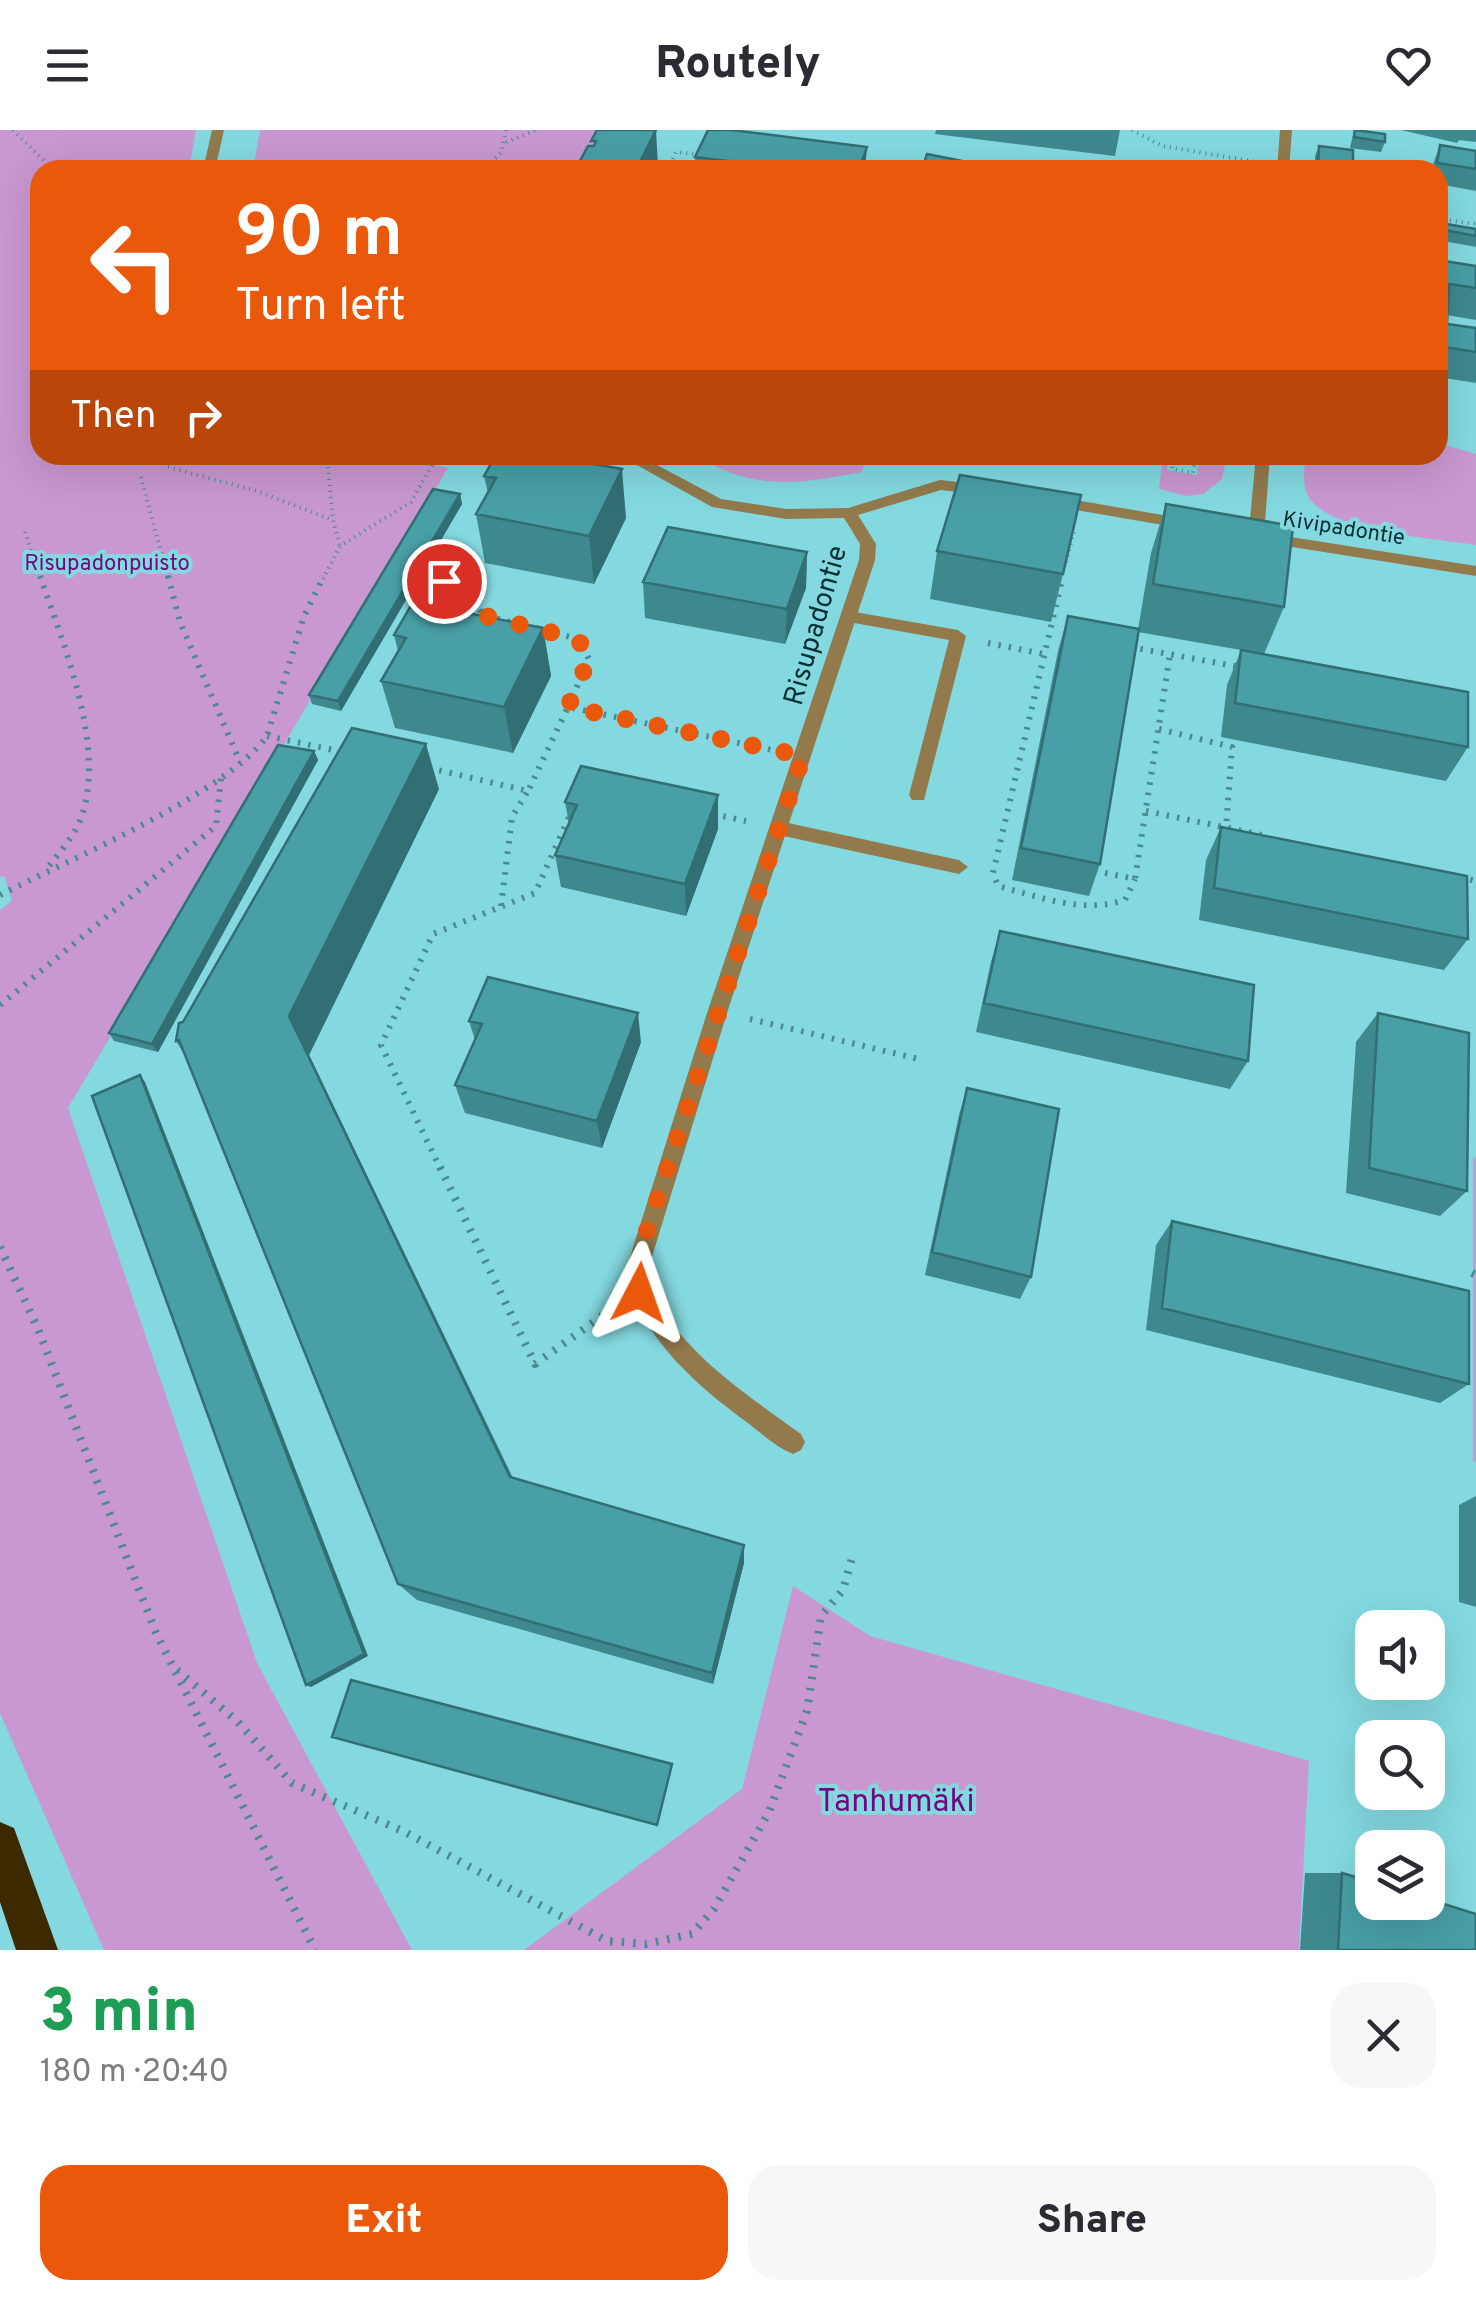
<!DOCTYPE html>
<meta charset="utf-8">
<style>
:root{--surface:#fff;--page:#f7f7f7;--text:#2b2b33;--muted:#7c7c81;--accent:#ea580c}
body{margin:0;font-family:Overpass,sans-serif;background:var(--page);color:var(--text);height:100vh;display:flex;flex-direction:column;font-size:38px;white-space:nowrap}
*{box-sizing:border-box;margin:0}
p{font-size:32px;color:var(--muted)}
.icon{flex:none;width:55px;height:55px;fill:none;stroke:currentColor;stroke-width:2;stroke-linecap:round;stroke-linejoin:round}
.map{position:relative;height:1820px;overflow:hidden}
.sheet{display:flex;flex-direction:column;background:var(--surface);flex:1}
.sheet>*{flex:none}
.banner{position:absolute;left:30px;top:30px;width:1418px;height:305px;border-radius:30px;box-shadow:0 10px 40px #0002;background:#ea580c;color:#fff;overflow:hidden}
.fabs{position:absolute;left:1355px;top:1480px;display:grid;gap:20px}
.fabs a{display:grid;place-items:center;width:90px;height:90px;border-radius:20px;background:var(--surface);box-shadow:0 10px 40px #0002;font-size:50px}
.pin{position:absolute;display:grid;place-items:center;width:85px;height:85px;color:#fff;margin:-42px;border:5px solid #fff;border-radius:50%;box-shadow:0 2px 10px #0007}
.me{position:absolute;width:110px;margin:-55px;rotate:4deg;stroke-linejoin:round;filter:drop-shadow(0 0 8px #0008)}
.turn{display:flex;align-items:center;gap:35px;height:210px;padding:0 40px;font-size:45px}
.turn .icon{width:130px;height:130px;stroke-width:2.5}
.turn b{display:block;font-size:70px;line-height:85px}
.then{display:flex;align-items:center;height:95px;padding:0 40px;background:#0003;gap:20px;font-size:38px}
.round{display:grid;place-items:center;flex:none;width:105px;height:105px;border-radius:30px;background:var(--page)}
.summary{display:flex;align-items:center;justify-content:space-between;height:170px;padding:0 40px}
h1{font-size:60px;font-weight:800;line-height:75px;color:#1e9e55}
.action{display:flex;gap:20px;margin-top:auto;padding:20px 40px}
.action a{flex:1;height:115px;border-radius:30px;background:var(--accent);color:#fff;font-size:40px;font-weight:800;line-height:115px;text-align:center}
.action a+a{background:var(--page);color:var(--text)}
header{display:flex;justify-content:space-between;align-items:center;height:130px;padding:0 40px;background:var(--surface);font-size:45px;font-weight:800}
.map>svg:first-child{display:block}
</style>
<header><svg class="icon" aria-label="menu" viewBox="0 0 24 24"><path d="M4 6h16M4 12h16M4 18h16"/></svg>Routely<svg class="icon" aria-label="heart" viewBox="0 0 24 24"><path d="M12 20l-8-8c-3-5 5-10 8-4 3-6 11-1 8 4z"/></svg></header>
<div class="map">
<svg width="1476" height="1820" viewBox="0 0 1476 1820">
<rect width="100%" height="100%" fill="#84d9e0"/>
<!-- green -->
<path fill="#c997d1" d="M 0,0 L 196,0 L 189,40 L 40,40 L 40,325 L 439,325 L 434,335 L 448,338 L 68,978 L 257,1533 L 412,1820 L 104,1820 L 0,1583 L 0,780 L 12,771 L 4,746 L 0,747 Z
M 260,0 L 611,0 L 588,40 L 253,40 Z
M 1438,313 L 1476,324 L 1476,415 C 1436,408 1325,403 1307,364 C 1302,352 1305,337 1305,325 L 1438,325 Z
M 696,325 L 867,325 L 862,342 C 799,354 753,362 696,325 Z
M 1163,325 L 1169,325 L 1167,340 L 1197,345 L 1200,325 L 1227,325 L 1222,349 L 1203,364 L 1187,366 L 1159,359 Z
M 1473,1027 L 1476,1028 L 1476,1332 L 1473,1331 Z
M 793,1456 L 870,1506 L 1309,1631 L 1299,1820 L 524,1820 L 742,1659 Z"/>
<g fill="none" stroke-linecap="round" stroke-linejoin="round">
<!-- path-far2 -->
<path stroke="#4b8a8f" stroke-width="4" stroke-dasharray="1 5" stroke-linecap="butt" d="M 13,0 L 53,40
M 1132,0 L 1162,16 L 1257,32
M 506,12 L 536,0
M 482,40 L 501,23 L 506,0
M 668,40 L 676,22 L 702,25
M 1438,89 L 1476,94
M 327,325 L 333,390 L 340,416
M 1174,325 L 1172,339 L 1193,343 L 1196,325
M 168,337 L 257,361 L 333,390
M 141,347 L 168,449
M 25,402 L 40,449
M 1066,432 L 1074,401
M 323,449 L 340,416 L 411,372 L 438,325
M 455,449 L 458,449"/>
<!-- path-far1 -->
<path stroke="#4b8a8f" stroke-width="6" stroke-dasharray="2.5 8" stroke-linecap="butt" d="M 40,446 C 63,513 107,618 81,688 C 74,707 58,724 46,740
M 168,446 L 180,492 L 240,632
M 444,451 L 458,448 L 483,485 L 514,493
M 1061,454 L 993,743 L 998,756 C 1040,767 1082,784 1125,770 L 1135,749
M 536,498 L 578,509 L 589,529 L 568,577
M 988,513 L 1044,524
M 1130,517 L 1240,537
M 1159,599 L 1232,617 L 1226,698
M 267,606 L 343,622
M 429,638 L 528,661 L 568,577 L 772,620
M 1146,681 L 1262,705
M 713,684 L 746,691
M 1105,743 L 1135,749 L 1170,524
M 1460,747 L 1476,751
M 0,765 C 68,730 226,664 267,606 L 304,486 L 324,446
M 501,776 L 512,687 L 528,661
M 0,875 L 216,696 L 221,648
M 750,889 L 923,930
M 441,1040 L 381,915 L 433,804 L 535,763 L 570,685"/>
<!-- path -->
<path stroke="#4b8a8f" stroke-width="8" stroke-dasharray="2.5 9" stroke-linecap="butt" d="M 440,1037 L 535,1234 L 612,1179
M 0,1117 L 38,1199 L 156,1503 L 315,1820
M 1472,1143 L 1476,1145
M 177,1540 L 238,1592 L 292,1653 L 405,1702 L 607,1811 L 646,1814 L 692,1804 L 714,1779 L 769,1682 L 807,1581 L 821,1486 L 843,1460 L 852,1428"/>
<!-- service -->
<path fill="#927a4d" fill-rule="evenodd" d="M 212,0 L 224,0 L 215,40 L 203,40 Z
M 849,481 L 958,500 L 966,506 L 924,670 L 912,670 L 909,665 L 949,510 L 843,491 L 843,483 Z
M 779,691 L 959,730 L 968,737 L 959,744 L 779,705 L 770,698 Z"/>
<!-- minor -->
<path fill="#927a4d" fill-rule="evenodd" d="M 1280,0 L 1292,0 L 1289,40 L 1277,40 Z
M 619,325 L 638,325 L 721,369 L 786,379 L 848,378 L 940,350 L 984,355 L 992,360 L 984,365 L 941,360 L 858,385 L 876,414 L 875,430 L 727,883 L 646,1146 C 672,1217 742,1261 801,1304 L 805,1312 L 801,1320 L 793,1324 C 776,1317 762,1304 748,1293 C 693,1253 647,1211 624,1146 L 707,883 L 859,430 L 860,414 L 844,388 L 786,389 L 712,377 Z
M 1256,325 L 1270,325 L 1264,406 L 1256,411 L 1238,408 L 1236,404 L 1238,400 L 1249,400 Z
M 1052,366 L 1186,389 L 1194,394 L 1186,399 L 1047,375 L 1044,371 Z"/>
<!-- tertiary -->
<path fill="#927a4d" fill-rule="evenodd" d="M 1266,403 L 1476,436 L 1476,446 L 1260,412 L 1260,404 Z"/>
<!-- motorway -->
<path fill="#3c2900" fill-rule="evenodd" d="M 0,1692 L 14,1698 L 58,1820 L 16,1820 L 0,1772 Z"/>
</g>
<!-- wall -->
<path fill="#3e898e" d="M 936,0 L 1120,0 L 1115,26 L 935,4 Z
M 1354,0 L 1385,12 L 1381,22 L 1350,18 Z
M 1401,0 L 1476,0 L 1476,12 L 1459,10 L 1457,13 Z
M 1440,15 L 1476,21 L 1476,61 L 1438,54 L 1438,40 L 1431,40 Z
M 1319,16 L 1353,40 L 1315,40 L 1315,26 Z
M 695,27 L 865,40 L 695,40 Z
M 1440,93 L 1476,99 L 1476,117 L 1438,110 L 1438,99 Z
M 1438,130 L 1476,136 L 1476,190 L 1447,185 L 1447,194 L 1476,198 L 1476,253 L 1438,247 Z
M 496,325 L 626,388 L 594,454 L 485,433 L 476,384 L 488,363 L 484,346 Z
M 460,364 L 462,374 L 341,581 L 312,574 L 309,565 Z
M 1166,374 L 1284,477 L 1264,524 L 1468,617 L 1446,651 L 1221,607 L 1227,555 L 1241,520 L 1138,502 L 1100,734 L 1089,766 L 1012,750 L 1058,521 L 1068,486 L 1138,499 L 1151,423 Z
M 937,421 L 1063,444 L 1051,492 L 930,469 Z
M 807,422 L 806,458 L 785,514 L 645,488 L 643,452 Z
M 543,498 L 551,546 L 513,623 L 395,598 L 381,551 L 398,521 L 394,505 Z
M 314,621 L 318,630 L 158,922 L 114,911 L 109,903 Z
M 439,659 L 309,925 L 513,1348 L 744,1415 L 744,1433 L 713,1554 L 417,1470 L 398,1454 L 186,927 L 176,911 L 183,892 Z
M 718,665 L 718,699 L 686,786 L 561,757 L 555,725 L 569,694 L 565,672 Z
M 1221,697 L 1468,809 L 1444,840 L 1199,790 L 1206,730 Z
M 1000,801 L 1248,931 L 1230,959 L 976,902 L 991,832 Z
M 1378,883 L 1467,1061 L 1440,1086 L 1346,1063 L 1356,912 Z
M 469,891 L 641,912 L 602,1018 L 465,983 L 455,955 L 475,910 Z
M 967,958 L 1031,1147 L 1020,1169 L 925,1145 L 959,985 Z
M 1172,1091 L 1469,1254 L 1440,1273 L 1146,1200 L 1156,1115 Z
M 1476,1366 L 1476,1477 L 1459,1472 L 1459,1375 Z
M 1305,1743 L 1342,1743 L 1476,1820 L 1300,1820 Z"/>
<!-- shaded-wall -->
<path fill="#326f74" d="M 656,0 L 658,37 L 656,40 L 636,40 Z
M 867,17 L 865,40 L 859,40 Z
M 622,339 L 626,388 L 594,454 L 589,406 Z
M 460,364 L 462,374 L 341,581 L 338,571 Z
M 807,422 L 806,458 L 785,514 L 787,479 Z
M 543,498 L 551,546 L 513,623 L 504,577 Z
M 426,614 L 439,659 L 309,925 L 522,1369 L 510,1347 L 289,886 Z
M 314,621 L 318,630 L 158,922 L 152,914 Z
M 718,665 L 718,699 L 686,786 L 685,754 Z
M 638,883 L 641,912 L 602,1018 L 597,991 Z
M 140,945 L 145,952 L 368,1526 L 311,1557 L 306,1555 Z
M 744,1415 L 744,1433 L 713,1554 L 712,1543 Z"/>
<!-- building -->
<path fill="#489fa5" stroke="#326f74" stroke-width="2.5" d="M 597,0 L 656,0 L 636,40 L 575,40 L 588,16 L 594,16 L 596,11 L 591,11 Z
M 708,0 L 732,0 L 867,17 L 859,40 L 800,40 L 695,27 Z
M 1355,0 L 1385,4 L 1385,12 L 1354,7 Z
M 1440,15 L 1476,21 L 1476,39 L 1437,33 Z
M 1319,16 L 1353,20 L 1353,40 L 1318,37 Z
M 927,24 L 967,32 L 1053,40 L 922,40 Z
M 1440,93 L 1476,99 L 1476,106 L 1439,99 Z
M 1438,130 L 1476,136 L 1476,158 L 1449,154 L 1447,194 L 1476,198 L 1476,222 L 1438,216 Z
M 496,325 L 542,325 L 622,339 L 589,406 L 476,384 L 496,348 L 484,346 Z
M 960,345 L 1081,365 L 1063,444 L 937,421 Z
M 433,359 L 460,364 L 338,571 L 309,565 Z
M 1166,374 L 1293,396 L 1284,477 L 1153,454 Z
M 668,397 L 807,422 L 787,479 L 643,452 Z
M 413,472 L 543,498 L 504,577 L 381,551 L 406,508 L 394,505 Z
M 1068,486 L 1139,499 L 1100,734 L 1021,718 Z
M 1241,520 L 1468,562 L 1468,617 L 1235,573 Z
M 352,598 L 426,614 L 289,886 L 510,1347 L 744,1415 L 712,1543 L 398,1454 L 179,910 L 176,911 L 179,893 L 183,892 Z
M 278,615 L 314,621 L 152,914 L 109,903 Z
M 581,636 L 718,665 L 685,754 L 555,725 L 577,675 L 565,672 Z
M 1221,697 L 1467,746 L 1468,809 L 1214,758 Z
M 1000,801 L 1254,855 L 1248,931 L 984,873 Z
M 488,847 L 638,883 L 597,991 L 455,955 L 482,894 L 469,891 Z
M 1378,883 L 1469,903 L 1467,1061 L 1369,1038 Z
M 140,945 L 364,1524 L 306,1555 L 92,966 Z
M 967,958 L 1059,979 L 1031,1147 L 932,1122 Z
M 1172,1091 L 1469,1161 L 1469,1254 L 1162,1178 Z
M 351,1550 L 672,1634 L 657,1695 L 332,1607 Z
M 1342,1743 L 1372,1752 L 1372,1772 L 1428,1772 L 1428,1769 L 1476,1784 L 1476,1820 L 1338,1820 Z"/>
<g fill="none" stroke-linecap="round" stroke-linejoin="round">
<!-- route -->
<path stroke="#ea580c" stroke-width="18" stroke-dasharray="0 32.4" d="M 444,451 L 458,448 L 482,485 L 578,509 L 589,529 L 568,577 L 803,626 L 638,1128 L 635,1146 L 639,1163"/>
</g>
<g text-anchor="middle" stroke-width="8" stroke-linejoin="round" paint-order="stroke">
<!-- far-street labels -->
<g font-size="22" fill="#0a3033" stroke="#84d9e0">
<text transform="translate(1344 397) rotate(9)" y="8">Kivipadontie</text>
</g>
<!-- far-park labels -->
<g font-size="22" fill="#71087f" stroke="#84d9e0">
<text x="107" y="440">Risupadonpuisto</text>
</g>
<!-- street labels -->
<g font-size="28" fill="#0a3033" stroke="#84d9e0">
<text transform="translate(814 495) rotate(-74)" y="10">Risupadontie</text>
</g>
<!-- near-park labels -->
<g font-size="32" fill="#71087f" stroke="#84d9e0">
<text x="896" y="1681">Tanhumäki</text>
</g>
</g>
</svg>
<div class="fabs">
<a><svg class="icon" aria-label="sound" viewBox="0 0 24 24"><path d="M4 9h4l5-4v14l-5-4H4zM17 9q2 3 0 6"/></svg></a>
<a><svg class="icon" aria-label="search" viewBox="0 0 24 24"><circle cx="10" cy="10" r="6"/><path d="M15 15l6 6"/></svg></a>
<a><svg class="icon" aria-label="layers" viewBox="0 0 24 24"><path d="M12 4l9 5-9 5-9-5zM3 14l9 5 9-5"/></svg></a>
</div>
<div class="pin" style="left:444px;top:451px;background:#d93025"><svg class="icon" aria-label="arrive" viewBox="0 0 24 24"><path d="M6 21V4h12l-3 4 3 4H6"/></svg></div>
<svg class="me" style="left:639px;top:1163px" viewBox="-20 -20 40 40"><path d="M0-17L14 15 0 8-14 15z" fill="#ea580c" stroke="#fff" stroke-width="4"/></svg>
<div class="banner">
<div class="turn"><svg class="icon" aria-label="left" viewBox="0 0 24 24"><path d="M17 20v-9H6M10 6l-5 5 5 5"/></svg><div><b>90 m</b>Turn left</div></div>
<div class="then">Then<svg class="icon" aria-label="right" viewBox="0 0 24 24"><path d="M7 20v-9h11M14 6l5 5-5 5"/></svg></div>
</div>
</div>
<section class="sheet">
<div class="summary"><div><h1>3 min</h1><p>180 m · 20:40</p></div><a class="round"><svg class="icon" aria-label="close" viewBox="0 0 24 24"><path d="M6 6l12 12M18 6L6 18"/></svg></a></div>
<div class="action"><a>Exit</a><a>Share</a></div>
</section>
